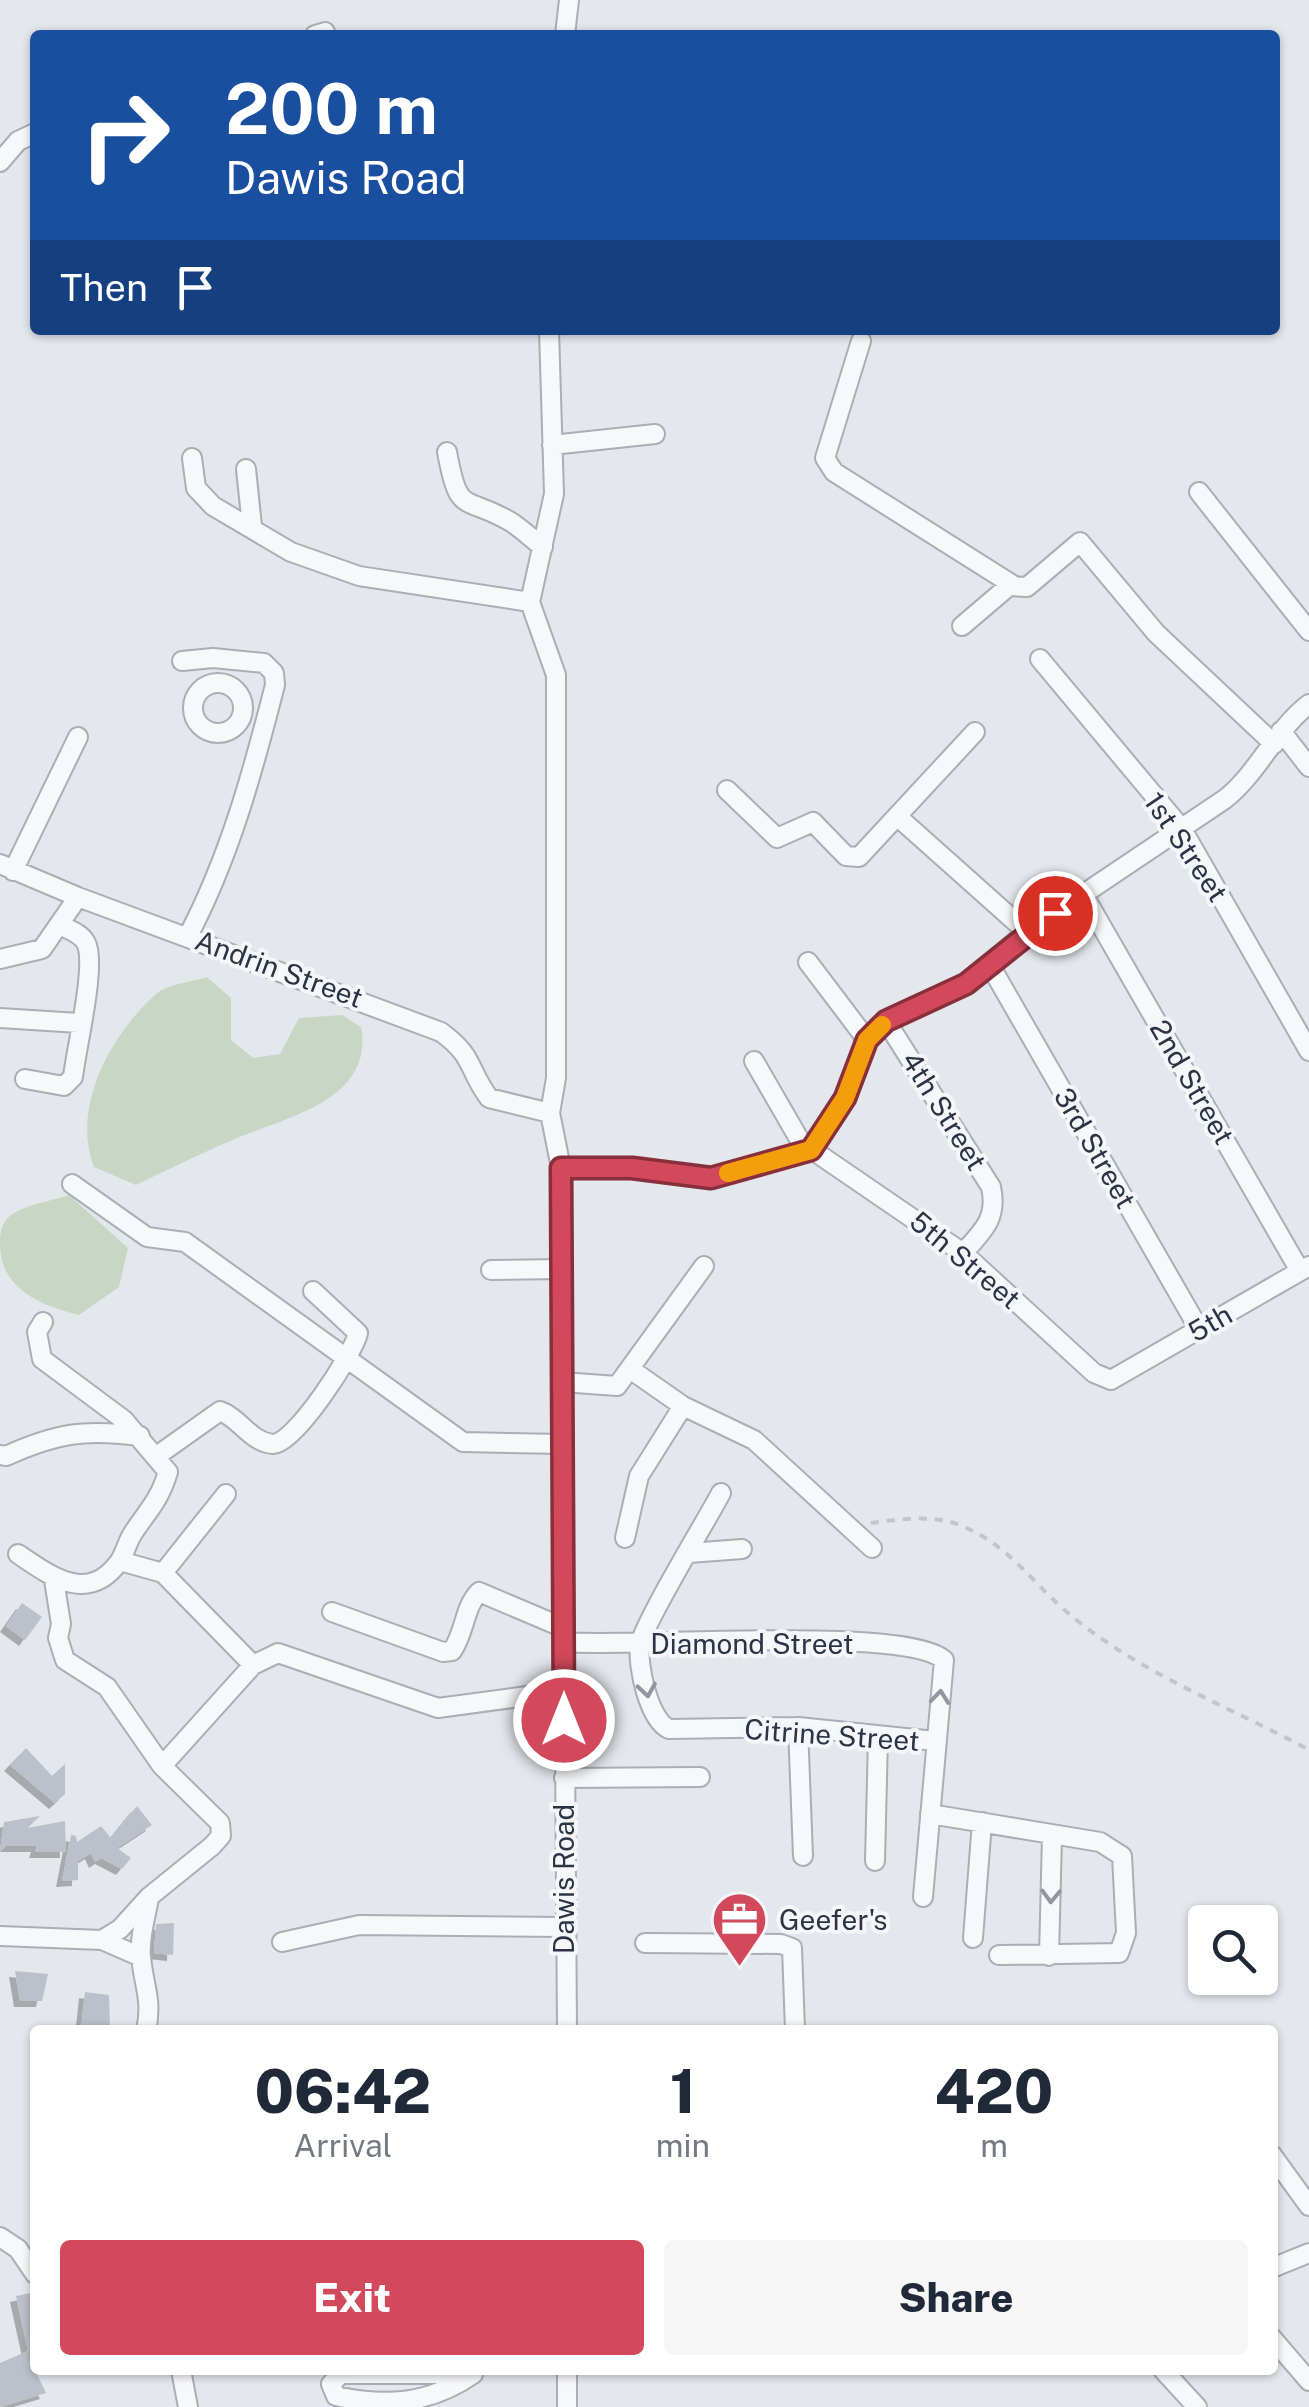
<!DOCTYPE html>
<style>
:root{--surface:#fff;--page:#f6f6f7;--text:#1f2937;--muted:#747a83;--accent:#d1495b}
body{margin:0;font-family:"Public Sans",sans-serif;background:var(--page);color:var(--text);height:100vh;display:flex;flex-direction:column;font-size:38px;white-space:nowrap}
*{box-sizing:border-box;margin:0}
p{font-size:32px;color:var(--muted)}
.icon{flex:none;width:55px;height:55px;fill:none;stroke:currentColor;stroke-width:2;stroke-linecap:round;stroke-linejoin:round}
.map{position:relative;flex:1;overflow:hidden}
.details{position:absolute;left:30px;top:2025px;width:1248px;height:350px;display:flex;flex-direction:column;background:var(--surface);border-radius:10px;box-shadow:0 2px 8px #0004}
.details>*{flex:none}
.banner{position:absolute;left:30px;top:30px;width:1250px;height:305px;border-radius:10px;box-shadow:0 2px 8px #0004;background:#1a4fa0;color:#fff;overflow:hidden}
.fabs{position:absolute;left:1188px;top:1905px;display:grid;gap:20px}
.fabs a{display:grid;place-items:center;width:90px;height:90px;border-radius:10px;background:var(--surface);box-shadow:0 2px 8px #0004;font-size:50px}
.pin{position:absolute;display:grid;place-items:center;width:85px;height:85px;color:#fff;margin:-42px;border:5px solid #fff;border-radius:50%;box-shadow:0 2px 10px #0007}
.me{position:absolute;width:110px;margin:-55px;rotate:0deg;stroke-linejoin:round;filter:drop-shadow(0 0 8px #0008)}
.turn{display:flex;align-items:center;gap:35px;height:210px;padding:0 30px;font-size:45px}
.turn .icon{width:130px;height:130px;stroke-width:2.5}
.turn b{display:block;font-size:70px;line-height:85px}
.then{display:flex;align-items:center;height:95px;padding:0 30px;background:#0003;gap:20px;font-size:38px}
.eta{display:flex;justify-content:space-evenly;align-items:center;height:170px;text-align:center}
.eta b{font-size:60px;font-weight:800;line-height:70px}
.primary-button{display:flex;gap:20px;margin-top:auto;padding:20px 30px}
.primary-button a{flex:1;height:115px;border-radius:10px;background:var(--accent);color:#fff;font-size:40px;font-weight:800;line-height:115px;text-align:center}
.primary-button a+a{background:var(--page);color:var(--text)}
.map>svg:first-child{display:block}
</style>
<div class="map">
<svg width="1309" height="2407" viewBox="0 0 1309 2407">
<defs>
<filter id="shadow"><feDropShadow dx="-6" dy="6" stdDeviation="0" flood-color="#0004"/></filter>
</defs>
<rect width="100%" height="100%" fill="#e4e7ec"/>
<!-- green -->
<path fill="#c9d6c5" d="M 207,977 L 231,998 L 231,1040 L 253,1058 L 280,1054 L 299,1018 L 342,1015 L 361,1027 C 374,1097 293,1116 242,1136 C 206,1151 171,1168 136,1185 L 94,1167 C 71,1108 110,1035 156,994 C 167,984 192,982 207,977 Z
M 69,1195 L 128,1248 L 119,1287 L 79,1315 C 40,1305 0,1289 0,1244 C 0,1234 1,1223 10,1216 C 23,1205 52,1201 69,1195 Z"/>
<!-- building -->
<path fill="#bbc0ca" filter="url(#shadow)" d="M 22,1603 L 42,1617 L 25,1640 L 6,1626 Z
M 26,1748 L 52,1776 L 65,1764 L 65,1794 L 55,1803 L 10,1765 Z
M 137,1806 L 152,1825 L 117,1848 L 131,1858 L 122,1869 L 101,1858 L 95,1862 L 91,1853 L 78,1861 L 78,1880 L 62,1881 L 71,1835 L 76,1836 L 77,1842 L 101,1826 L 111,1838 Z
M 40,1816 L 27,1828 L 65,1821 L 66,1852 L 35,1852 L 37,1846 L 6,1846 L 0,1852 L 4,1822 Z
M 174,1923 L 173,1955 L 154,1953 L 156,1924 Z
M 15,1971 L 48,1974 L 42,2001 L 20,2001 Z
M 85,1992 L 109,1995 L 110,2028 L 81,2030 Z
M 35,2292 L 35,2370 L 46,2393 L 0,2407 L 0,2363 L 28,2351 L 16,2296 Z"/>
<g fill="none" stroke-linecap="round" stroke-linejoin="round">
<defs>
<path id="minor" d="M 315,35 L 325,32
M 565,35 L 569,0
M 0,162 L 18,141 L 35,133
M 549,330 L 554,494 L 530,602 L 556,675 L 556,1078 L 550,1113 L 561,1168 L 567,2030
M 861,341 L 825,458 L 834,472 L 1013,585
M 552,445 L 655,434
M 447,452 C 459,517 463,494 511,522 C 522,529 532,539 543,547
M 192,458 L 196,488 L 213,506 L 291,552 L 359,576 L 530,602
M 246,469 L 252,526
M 1199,492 L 1309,631
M 962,626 L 1009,586 L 1027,587 L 1080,542 L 1156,633 L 1274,744
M 1040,659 L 1182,829 L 1309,1051
M 182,661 L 213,658 L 264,663 L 274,673 L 275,685 C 253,771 230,856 188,936
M193 708a25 25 0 1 1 50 0a25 25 0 1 1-50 0Z
M 1281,731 L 1309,767
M 727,790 L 777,838 L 813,822 L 846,856 L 859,857 L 975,732
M 898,817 L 1027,932
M 0,864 L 78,897
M 13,871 L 78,737
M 1083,894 L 1300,1271
M 0,959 L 42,949 L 78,897 L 441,1032 C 475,1057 467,1068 489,1098 L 550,1113
M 808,962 L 867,1040
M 991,967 L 1199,1329
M 0,1018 L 79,1023
M 886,1021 L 991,1187 C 998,1218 983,1231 963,1253
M 754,1061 L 806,1151
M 25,1079 L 64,1086 L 73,1077 C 76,1049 97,964 86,943 C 81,933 69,930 60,925
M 811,1149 L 963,1253 L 1094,1373 L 1111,1380 L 1309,1266
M 561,1168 L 632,1168 L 711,1178 L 811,1149 L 845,1098 L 867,1040 L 889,1018 L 966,983 L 1027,932 L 1225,799 C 1259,772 1275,730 1309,704
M 72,1184 L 147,1237 L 185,1242 L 463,1442 L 563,1444
M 491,1270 L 562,1269
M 630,1369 L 683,1406 L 754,1440 L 872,1548
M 562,1382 L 617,1386 L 704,1266
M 0,1455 L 6,1456 C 57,1433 84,1429 140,1436
M 158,1455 L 220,1411 C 240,1418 250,1442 273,1444 C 294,1445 354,1353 358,1333 L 313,1291
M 721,1493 C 708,1518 642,1626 640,1645 C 637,1666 649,1720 669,1729 L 798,1727 L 935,1741
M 625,1538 L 639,1476 L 683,1406
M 689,1553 L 742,1549
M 18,1554 C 52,1577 88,1604 119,1562 C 125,1554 127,1542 133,1533 C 149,1509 159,1501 168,1472 L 124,1420 L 42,1359 L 37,1332 L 43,1322
M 120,1561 L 163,1573 L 253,1665
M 163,1573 L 226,1494
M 54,1580 L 61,1624 L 58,1638 L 65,1660 L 107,1687 L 162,1766 L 220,1823 L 221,1836 L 212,1846 L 149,1897 L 120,1929 L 102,1940
M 332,1612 L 443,1652 L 452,1651 C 465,1633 464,1607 479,1592 L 564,1628
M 564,1642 C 631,1648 905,1625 944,1660 L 923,1897
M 798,1727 L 803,1856
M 162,1766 L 253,1665 L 278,1653 L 438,1708 L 564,1691
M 564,1778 L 700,1777
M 930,1814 L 1100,1842 L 1122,1856 L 1126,1933 L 1119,1953 L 999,1955
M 875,1861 L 878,1738
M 0,1936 L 102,1940 L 141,1957
M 973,1938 L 982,1822
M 282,1942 L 359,1925 L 564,1927
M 645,1943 L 781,1944 L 792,1948 L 795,2030
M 1049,1956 L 1052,1836
M 146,2030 C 153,2000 143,1984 141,1956 C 139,1938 146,1916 149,1898
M 1272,2155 L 1309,2206
M 0,2237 L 18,2249 L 35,2274
M 1272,2268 L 1309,2253
M 1272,2338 L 1309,2381
M 181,2370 L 188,2407
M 567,2370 L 567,2407
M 1163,2370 L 1197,2407
M 473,2374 L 341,2374 L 331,2384 L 336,2396 C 386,2407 430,2404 473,2374 L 473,2370"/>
</defs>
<!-- minor casing -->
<use href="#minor" stroke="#a9aeb7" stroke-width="22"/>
<!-- path -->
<path stroke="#c2c5cb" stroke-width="4" stroke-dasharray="8 8" stroke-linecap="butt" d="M 871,1523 C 900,1519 934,1514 962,1526 C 1011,1546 1034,1586 1074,1618 C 1144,1675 1230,1707 1309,1750"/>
<!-- minor -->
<use href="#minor" stroke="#f7f8fa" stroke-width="18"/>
</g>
<!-- one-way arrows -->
<defs><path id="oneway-chevron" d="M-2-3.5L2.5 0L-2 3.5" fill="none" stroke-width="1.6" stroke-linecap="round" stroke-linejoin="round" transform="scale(2.5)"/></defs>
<g stroke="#9196a0">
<use href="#oneway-chevron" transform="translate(647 1690) rotate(81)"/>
<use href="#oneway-chevron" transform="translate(940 1697) rotate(-84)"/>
<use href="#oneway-chevron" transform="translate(1051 1896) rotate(92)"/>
</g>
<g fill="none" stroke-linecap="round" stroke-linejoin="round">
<defs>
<path id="route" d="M 564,1720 L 561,1168 L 632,1168 L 711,1178 L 811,1150 L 845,1098 L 867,1040 L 886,1021 L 966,984 L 1055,913"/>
</defs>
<!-- route casing -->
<use href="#route" stroke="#882f3b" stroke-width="25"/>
<!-- route -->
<use href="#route" stroke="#d1495b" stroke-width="18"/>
<!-- slow -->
<path stroke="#f59e0b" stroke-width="18" d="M 728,1173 L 811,1150 L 845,1098 L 867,1040 L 882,1025"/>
</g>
<!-- icons -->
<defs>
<symbol id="office-pin" viewBox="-11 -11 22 30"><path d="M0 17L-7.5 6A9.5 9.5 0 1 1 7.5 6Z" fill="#d1495b" stroke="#f4f6f9"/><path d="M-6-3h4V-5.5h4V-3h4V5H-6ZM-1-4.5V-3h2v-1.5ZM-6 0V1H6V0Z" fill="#fff"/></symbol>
</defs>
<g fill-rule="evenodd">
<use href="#office-pin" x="708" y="1888" width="63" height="86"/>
</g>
<g text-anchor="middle" stroke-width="8" stroke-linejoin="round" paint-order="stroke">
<!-- street labels -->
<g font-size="28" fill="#2b3445" stroke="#f4f6f9">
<text transform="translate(1186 847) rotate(56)" y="10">1st Street</text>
<text transform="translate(279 969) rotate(20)" y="10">Andrin Street</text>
<text transform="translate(1192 1082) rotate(60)" y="10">2nd Street</text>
<text transform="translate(944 1111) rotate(58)" y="10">4th Street</text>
<text transform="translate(1095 1148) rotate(60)" y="10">3rd Street</text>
<text transform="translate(965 1260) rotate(40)" y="10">5th Street</text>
<text transform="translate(1210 1323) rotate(-30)" y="10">5th</text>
<text x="752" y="1654">Diamond Street</text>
<text transform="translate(832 1735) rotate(4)" y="10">Citrine Street</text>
<text transform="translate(564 1879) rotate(-90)" y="10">Dawis Road</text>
</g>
<!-- poi labels -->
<g font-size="28" fill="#2b3445" stroke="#f4f6f9" text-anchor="start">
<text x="779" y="1930">Geefer's</text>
</g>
</g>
</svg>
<div class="fabs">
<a><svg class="icon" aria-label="search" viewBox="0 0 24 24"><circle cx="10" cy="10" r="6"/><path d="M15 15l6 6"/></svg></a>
</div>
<div class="pin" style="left:1055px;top:913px;background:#d93025"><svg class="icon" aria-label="arrive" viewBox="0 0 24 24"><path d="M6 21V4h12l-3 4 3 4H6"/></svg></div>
<svg class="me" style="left:564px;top:1720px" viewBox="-20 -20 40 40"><circle r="17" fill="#d1495b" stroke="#fff" stroke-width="3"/><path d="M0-11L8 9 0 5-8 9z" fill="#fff"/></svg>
<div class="banner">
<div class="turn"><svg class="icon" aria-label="right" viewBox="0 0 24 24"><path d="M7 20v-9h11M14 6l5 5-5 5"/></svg><div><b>200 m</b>Dawis Road</div></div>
<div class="then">Then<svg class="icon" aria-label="arrive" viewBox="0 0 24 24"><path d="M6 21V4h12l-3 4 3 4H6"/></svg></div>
</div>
<section class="details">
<div class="eta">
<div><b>06:42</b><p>Arrival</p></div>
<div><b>1</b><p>min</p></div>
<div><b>420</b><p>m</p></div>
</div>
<div class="primary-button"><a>Exit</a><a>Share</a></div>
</section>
</div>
